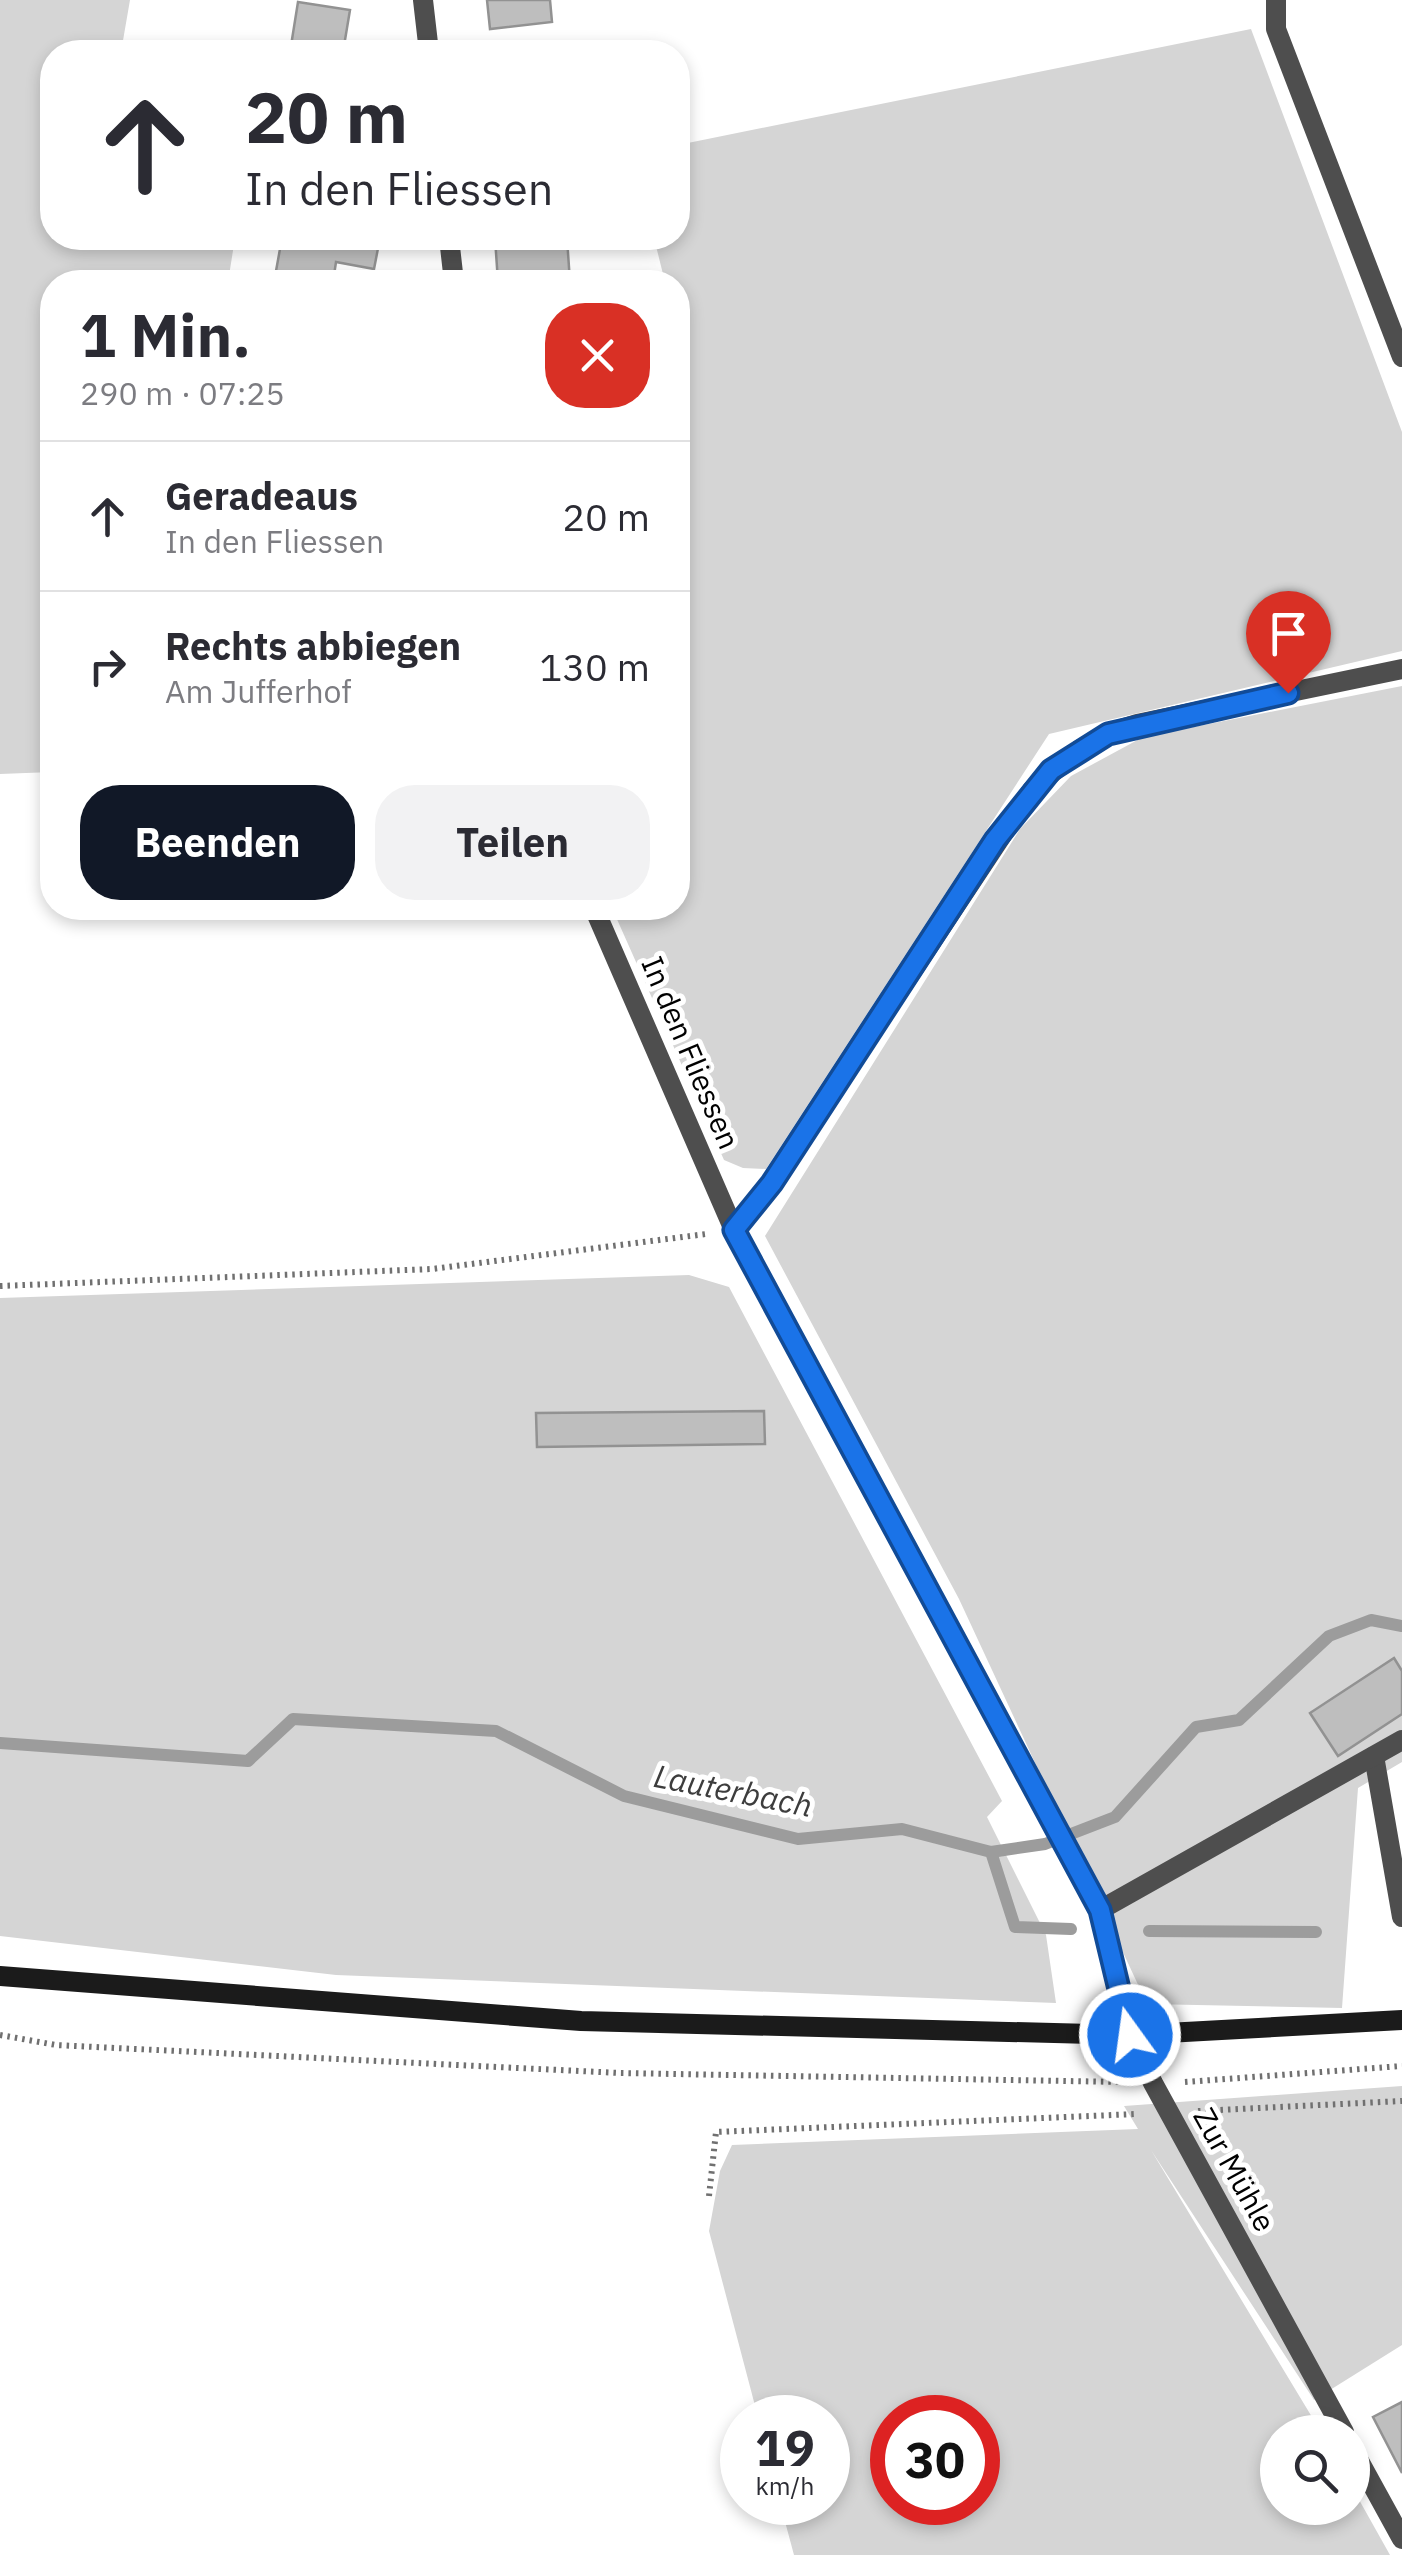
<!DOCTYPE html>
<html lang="de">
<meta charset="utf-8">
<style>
:root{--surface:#fff;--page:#f2f2f3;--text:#2b2b33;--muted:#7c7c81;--line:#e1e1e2;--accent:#111827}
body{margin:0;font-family:"IBM Plex Sans",sans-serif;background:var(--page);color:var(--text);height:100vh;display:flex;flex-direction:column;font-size:38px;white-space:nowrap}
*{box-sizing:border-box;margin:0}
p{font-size:32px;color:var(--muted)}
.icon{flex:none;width:55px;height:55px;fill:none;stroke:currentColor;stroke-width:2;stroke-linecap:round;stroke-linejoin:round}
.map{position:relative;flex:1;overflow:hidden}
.panel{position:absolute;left:40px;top:270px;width:650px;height:650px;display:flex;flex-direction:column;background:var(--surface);border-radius:40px;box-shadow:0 5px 15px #0003}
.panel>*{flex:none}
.top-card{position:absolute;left:40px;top:40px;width:650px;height:210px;border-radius:40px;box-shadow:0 5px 15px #0003;background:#fff;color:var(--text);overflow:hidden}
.fabs{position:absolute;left:1260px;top:2415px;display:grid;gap:20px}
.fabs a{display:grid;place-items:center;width:110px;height:110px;border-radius:50%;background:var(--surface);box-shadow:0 5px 15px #0003;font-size:50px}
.speed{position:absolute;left:720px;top:2395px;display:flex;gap:20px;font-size:50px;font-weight:700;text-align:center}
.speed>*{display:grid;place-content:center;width:130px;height:130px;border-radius:50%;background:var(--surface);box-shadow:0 5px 15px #0003;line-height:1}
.speed small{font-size:25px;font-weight:400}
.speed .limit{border:15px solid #d22;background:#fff;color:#111}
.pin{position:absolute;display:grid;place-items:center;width:85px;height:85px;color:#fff;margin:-102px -42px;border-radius:50% 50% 50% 0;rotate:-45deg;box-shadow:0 0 10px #0007}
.pin .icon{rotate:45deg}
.me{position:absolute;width:110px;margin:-55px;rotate:346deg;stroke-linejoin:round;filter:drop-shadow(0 0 8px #0008)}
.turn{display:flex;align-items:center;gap:35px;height:210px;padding:0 40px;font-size:45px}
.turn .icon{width:130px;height:130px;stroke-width:2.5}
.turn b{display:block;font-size:70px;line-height:85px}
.round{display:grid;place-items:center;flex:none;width:105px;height:105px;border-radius:40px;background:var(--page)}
.overview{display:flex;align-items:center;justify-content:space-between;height:170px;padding:0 40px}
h1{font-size:60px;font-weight:700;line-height:75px}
.button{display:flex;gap:20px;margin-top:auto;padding:20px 40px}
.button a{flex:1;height:115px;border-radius:40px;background:var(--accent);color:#fff;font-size:40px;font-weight:700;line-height:115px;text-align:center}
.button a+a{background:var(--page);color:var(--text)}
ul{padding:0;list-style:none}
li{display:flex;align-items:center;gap:30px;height:150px;padding:0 40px;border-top:2px solid var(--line)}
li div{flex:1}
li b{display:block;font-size:38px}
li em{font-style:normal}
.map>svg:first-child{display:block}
</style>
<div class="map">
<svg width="1402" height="2555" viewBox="0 0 1402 2555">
<rect width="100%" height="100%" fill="#fff"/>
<!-- green -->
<path fill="#d5d5d5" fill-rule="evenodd" d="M 0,0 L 130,0 L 121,52 L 52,52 L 52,238 L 235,238 L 228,282 L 52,282 L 52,772 L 0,774 Z
M 1251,29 L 1402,432 L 1402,651 L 1049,734 L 766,1169 L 743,1168 L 724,1160 L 612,908 L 678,908 L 678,369 L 684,368 L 678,338 L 678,282 L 665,282 L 654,238 L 678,238 L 678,145 Z
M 1402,686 L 1402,1762 L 1358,1788 L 1342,2008 L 1147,2004 L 959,1599 L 765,1236 L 1020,829 L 1071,776 L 1143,737 Z
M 689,1275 L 729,1287 L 1002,1801 L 987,1817 L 1046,1935 L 1056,2003 L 336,1975 L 0,1936 L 0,1298 Z
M 1402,2086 L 1402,2345 L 1314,2400 L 1151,2150 L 1321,2432 L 1278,2432 L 1278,2508 L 1352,2508 L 1353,2489 L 1390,2555 L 794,2555 L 780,2503 L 828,2502 L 828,2418 L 758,2417 L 709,2231 L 720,2171 L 732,2145 L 1138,2129 L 1124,2106 ZM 892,2418 L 978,2418 L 978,2502 L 892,2502 Z"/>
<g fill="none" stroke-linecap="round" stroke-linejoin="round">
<!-- stream -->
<path stroke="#9c9c9c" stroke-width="12" d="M 0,1743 L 248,1761 L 293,1719 L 496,1731 L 624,1796 L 798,1839 L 902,1829 L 991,1852 L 1045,1844 L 1115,1817 L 1196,1727 L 1239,1720 L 1329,1636 L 1371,1620 L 1402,1626
M 991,1852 L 1015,1927 L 1071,1929
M 1149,1931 L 1316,1932"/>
</g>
<!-- building -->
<path fill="#bebebe" stroke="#929292" stroke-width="2.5" d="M 487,0 L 550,0 L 552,22 L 490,29 Z
M 298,2 L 350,10 L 343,52 L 290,52 Z
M 282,238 L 380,238 L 374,269 L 336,262 L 333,282 L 274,282 Z
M 495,238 L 567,238 L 570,282 L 498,282 Z
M 764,1411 L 765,1444 L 537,1447 L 536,1413 Z
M 1394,1658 L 1402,1671 L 1402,1714 L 1338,1756 L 1310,1713 Z
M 1402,2402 L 1402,2473 L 1373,2417 Z"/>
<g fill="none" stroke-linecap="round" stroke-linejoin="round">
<!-- path -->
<path stroke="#707070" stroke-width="6" stroke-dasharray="2.5 5" stroke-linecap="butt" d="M 678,310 L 689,308
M 0,1286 L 432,1269 L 706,1234
M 0,2035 L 56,2045 L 619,2073 L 1122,2082
M 1185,2082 L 1402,2066
M 1198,2111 L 1402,2101
M 709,2196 L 716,2132 L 1136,2114"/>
<!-- service -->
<path stroke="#4e4e4e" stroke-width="20" d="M 1374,1756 L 1402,1917"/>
<!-- minor -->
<path stroke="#4e4e4e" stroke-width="20" d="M 423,0 L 429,52
M 1276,0 L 1276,29 L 1402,357
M 449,238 L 454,282
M 594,908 L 734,1230 L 1100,1910
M 734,1230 L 772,1183 L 1032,790 L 1079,750 L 1108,733 L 1137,724 L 1402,669
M 1344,2432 L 1153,2083 L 1130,2035 L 1100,1910 L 1402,1740
M 1352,2448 L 1402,2539"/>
<!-- secondary -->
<path stroke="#1b1b1b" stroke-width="20" d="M 0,1976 L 581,2021 L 1130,2035 L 1402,2020"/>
</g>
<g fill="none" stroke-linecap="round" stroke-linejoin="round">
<defs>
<path id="route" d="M 1130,2035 L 1100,1910 L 734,1230 L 772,1183 L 995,840 L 1051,770 L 1108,734 L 1288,693"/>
</defs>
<!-- route casing -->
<use href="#route" stroke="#114b97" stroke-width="25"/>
<!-- route -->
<use href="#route" stroke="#1a73e8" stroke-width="18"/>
</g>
<g text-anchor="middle" stroke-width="10" stroke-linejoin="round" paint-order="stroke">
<!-- street labels -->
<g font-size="30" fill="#000" stroke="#fff">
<text transform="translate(690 1053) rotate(67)" y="10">In den Fliessen</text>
<text transform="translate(1234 2170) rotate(61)" y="10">Zur Mühle</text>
</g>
<!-- water labels -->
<g font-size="32" font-style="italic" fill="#3d3d3d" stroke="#fff">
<text transform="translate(733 1791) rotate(11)" y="11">Lauterbach</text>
</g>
</g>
</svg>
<div class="fabs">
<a><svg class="icon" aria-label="search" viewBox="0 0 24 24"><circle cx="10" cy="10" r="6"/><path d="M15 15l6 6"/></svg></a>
</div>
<div class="speed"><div>19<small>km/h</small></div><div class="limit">30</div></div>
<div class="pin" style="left:1288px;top:693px;background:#d93025"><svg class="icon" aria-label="arrive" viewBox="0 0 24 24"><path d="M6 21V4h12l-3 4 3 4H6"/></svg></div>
<svg class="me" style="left:1130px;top:2035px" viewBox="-20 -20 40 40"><circle r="17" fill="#1a73e8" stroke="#fff" stroke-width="3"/><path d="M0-11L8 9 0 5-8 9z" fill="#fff"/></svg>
<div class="top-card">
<div class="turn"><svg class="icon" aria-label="ahead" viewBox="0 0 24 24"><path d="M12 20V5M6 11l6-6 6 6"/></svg><div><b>20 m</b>In den Fliessen</div></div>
</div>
<section class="panel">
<div class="overview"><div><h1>1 Min.</h1><p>290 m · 07:25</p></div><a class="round" style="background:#d93025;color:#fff"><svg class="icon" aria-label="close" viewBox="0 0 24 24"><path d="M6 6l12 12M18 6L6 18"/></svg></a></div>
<ul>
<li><svg class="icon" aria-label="ahead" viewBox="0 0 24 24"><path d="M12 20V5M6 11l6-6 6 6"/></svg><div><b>Geradeaus</b><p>In den Fliessen</p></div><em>20 m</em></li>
<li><svg class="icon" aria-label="right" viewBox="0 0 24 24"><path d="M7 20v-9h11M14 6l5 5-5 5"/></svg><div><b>Rechts abbiegen</b><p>Am Jufferhof</p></div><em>130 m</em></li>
</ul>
<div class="button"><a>Beenden</a><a>Teilen</a></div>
</section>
</div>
